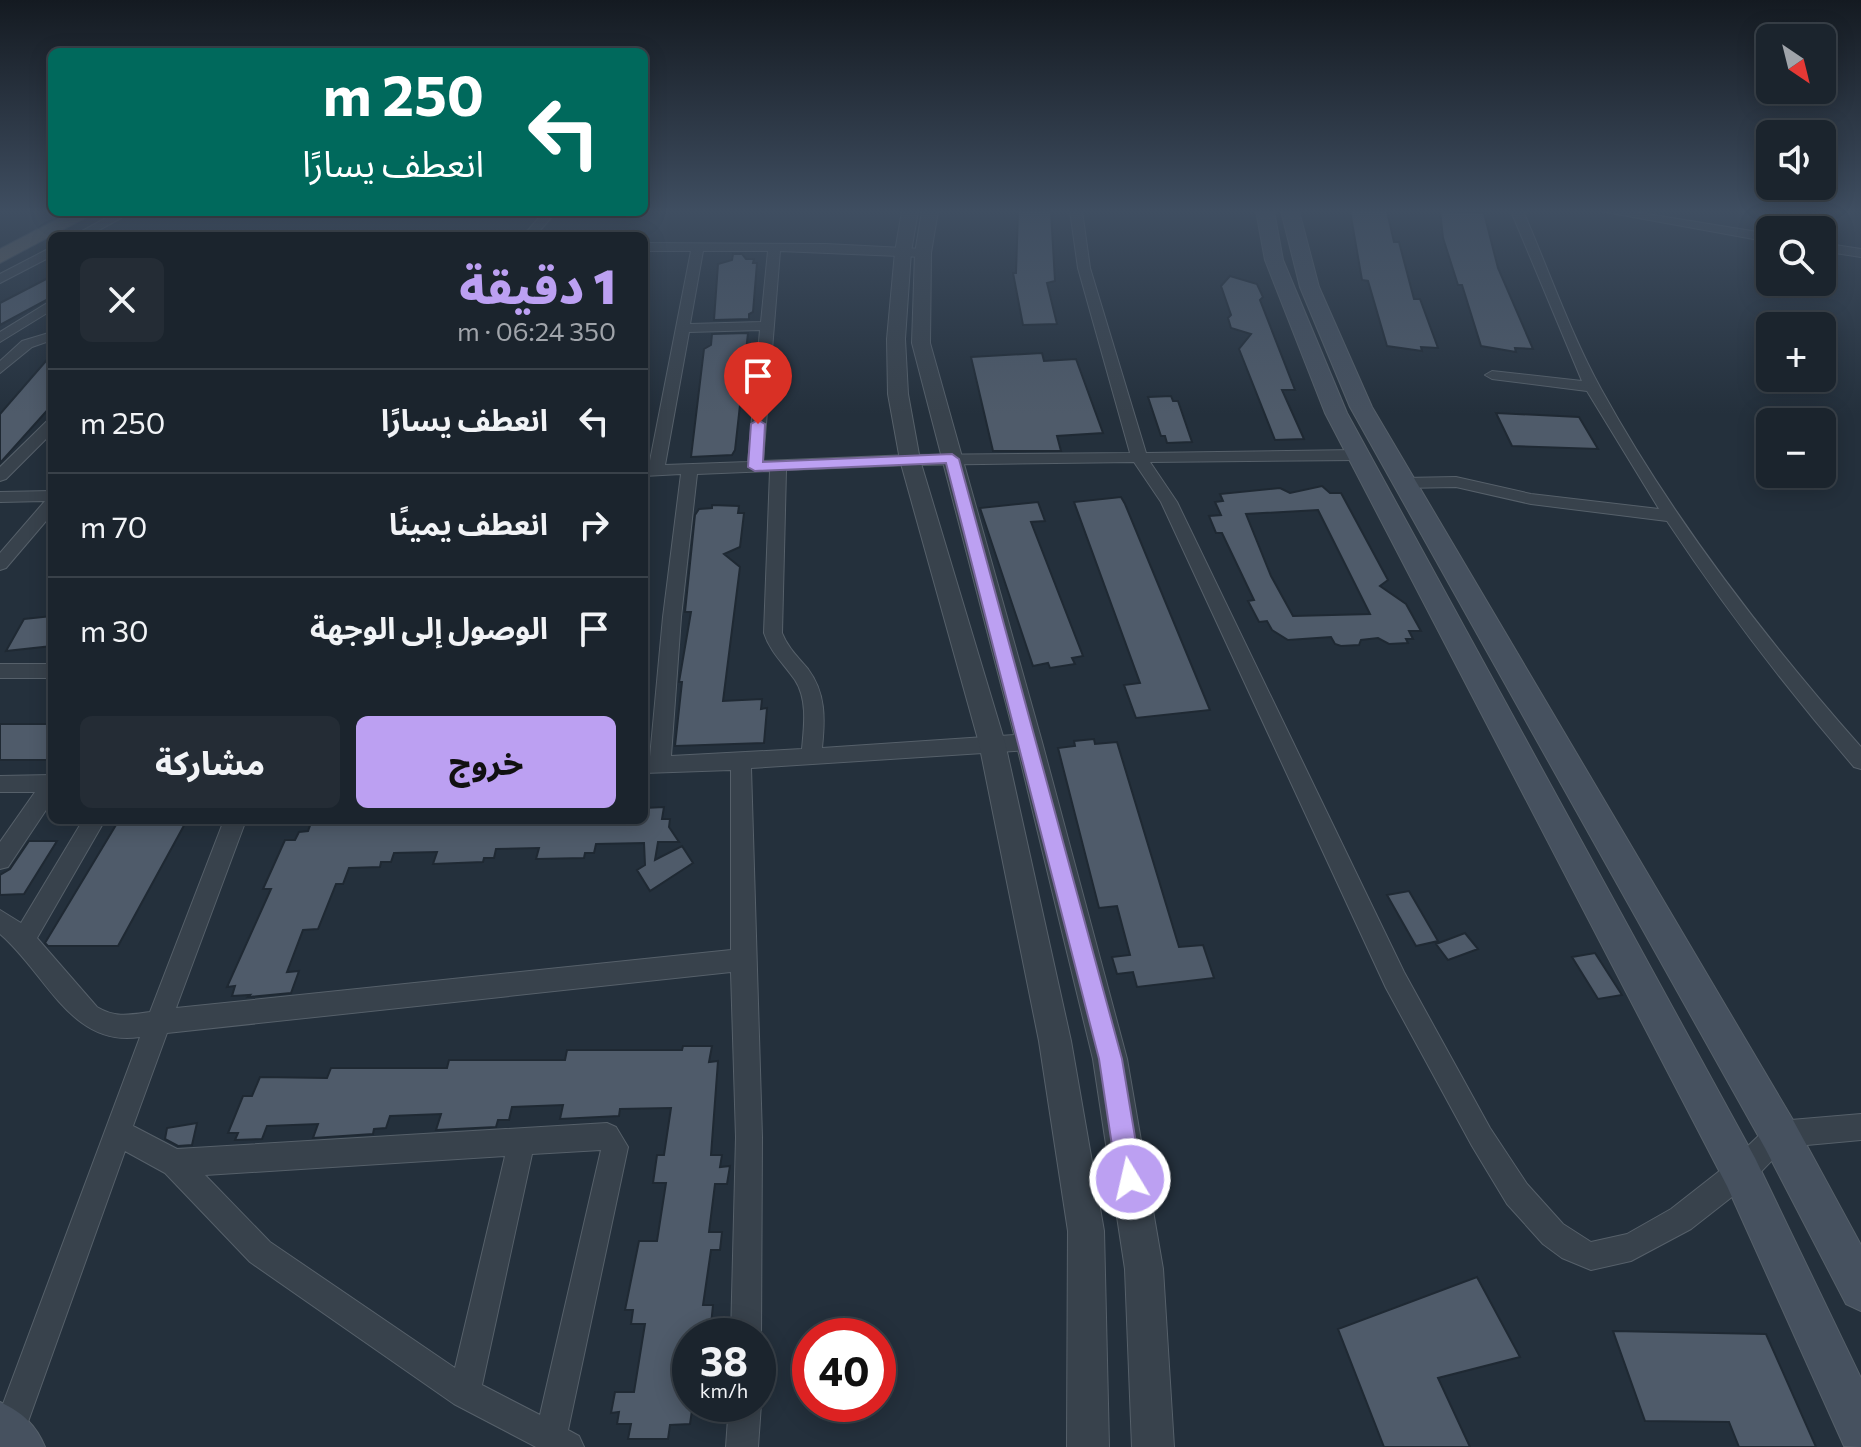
<!DOCTYPE html>
<html lang="ar">
<meta charset="utf-8">
<style>
:root{--surface:#1b242d;--page:#242c35;--text:#f1f3f6;--muted:#a0a4aa;--line:#394149;--accent:#bca0f2}
body{margin:0;font-family:Commissioner,"Noto Sans Arabic",sans-serif;background:var(--page);color:var(--text);direction:rtl;height:100vh;display:flex;flex-direction:column;font-size:30px;white-space:nowrap}
*{box-sizing:border-box;margin:0}
p{font-size:26px;color:var(--muted)}
.icon{flex:none;width:44px;height:44px;fill:none;stroke:currentColor;stroke-width:2;stroke-linecap:round;stroke-linejoin:round}
.map{position:relative;flex:1;overflow:hidden;direction:ltr}
.panel{position:absolute;left:48px;top:232px;width:600px;height:592px;display:flex;flex-direction:column;background:var(--surface);border-radius:12px;box-shadow:0 4px 20px #0003,0 0 0 2px var(--line);direction:rtl}
.panel>*{flex:none}
.hud{position:absolute;left:48px;top:48px;width:600px;height:168px;border-radius:12px;box-shadow:0 4px 20px #0003,0 0 0 2px var(--line);direction:rtl;background:#00695c;color:#fff;overflow:hidden}
.needle{width:52px;rotate:145deg}
.fabs{position:absolute;left:1756px;top:24px;display:grid;gap:16px}
.fabs a{display:grid;place-items:center;width:80px;height:80px;border-radius:12px;background:var(--surface);box-shadow:0 4px 20px #0003,0 0 0 2px var(--line);font-size:40px}
.speed{position:absolute;left:672px;top:1318px;display:flex;gap:16px;font-size:40px;font-weight:700;text-align:center}
.speed>*{display:grid;place-content:center;width:104px;height:104px;border-radius:50%;background:var(--surface);box-shadow:0 4px 20px #0003,0 0 0 2px var(--line);line-height:1}
.speed small{font-size:20px;font-weight:400}
.speed .limit{border:12px solid #d22;background:#fff;color:#111}
.pin{position:absolute;display:grid;place-items:center;width:68px;height:68px;color:#fff;margin:-82px -34px;border-radius:50% 50% 50% 0;rotate:-45deg;box-shadow:0 0 8px #0007}
.pin .icon{rotate:45deg}
.me{position:absolute;width:88px;margin:-44px;rotate:351deg;stroke-linejoin:round;filter:drop-shadow(0 0 6px #0008)}
.turn{display:flex;align-items:center;gap:28px;height:168px;padding:0 32px;font-size:36px}
.turn .icon{width:104px;height:104px;stroke-width:2.5}
.turn b{display:block;font-size:56px;line-height:68px}
.round{display:grid;place-items:center;flex:none;width:84px;height:84px;border-radius:12px;background:var(--page)}
.head{display:flex;align-items:center;justify-content:space-between;height:136px;padding:0 32px}
h1{font-size:48px;font-weight:800;line-height:60px;color:var(--accent)}
.primary-button{display:flex;gap:16px;margin-top:auto;padding:16px 32px}
.primary-button a{flex:1;height:92px;border-radius:12px;background:var(--accent);color:#111;font-size:32px;font-weight:800;line-height:92px;text-align:center}
.primary-button a+a{background:var(--page);color:var(--text)}
ul{padding:0;list-style:none}
li{display:flex;align-items:center;gap:24px;height:104px;padding:0 32px;border-top:2px solid var(--line)}
li div{flex:1}
li b{display:block;font-size:30px}
li em{font-style:normal}
.map>svg:first-child{display:block}
</style>
<div class="map">
<svg width="1861" height="1447" viewBox="0 0 1861 1447">
<rect width="100%" height="100%" fill="#24303c"/>
<!-- building -->
<path fill="#4f5b6a" stroke="#1f2933" stroke-width="2" fill-rule="evenodd" d="M 1018,211 L 1051,211 L 1055,281 L 1047,283 L 1057,324 L 1023,325 L 1013,273 L 1016,273 Z
M 1350,211 L 1387,211 L 1394,242 L 1399,242 L 1414,299 L 1420,299 L 1438,348 L 1421,347 L 1422,351 L 1387,346 L 1368,281 L 1362,280 Z
M 1440,211 L 1484,213 L 1498,268 L 1533,349 L 1515,348 L 1516,352 L 1481,346 L 1462,285 L 1458,285 L 1443,238 Z
M 733,254 L 742,254 L 746,259 L 754,259 L 753,263 L 757,263 L 753,312 L 749,314 L 749,319 L 714,320 L 718,264 L 732,260 Z
M 52,276 L 52,297 L 0,325 L 0,303 Z
M 1230,276 L 1257,284 L 1263,297 L 1260,300 L 1295,390 L 1282,390 L 1304,439 L 1275,440 L 1239,349 L 1251,334 L 1231,328 L 1228,318 L 1231,315 L 1221,286 Z
M 748,333 L 735,450 L 732,455 L 691,457 L 704,349 L 711,345 L 712,334 Z
M 1042,353 L 1044,361 L 1076,359 L 1103,433 L 1057,436 L 1061,451 L 993,451 L 971,357 Z
M 52,354 L 52,405 L 0,463 L 0,414 Z
M 1171,396 L 1173,401 L 1178,401 L 1192,442 L 1167,443 L 1165,436 L 1161,436 L 1148,397 Z
M 1496,413 L 1579,417 L 1598,449 L 1512,446 Z
M 1322,486 L 1330,493 L 1341,493 L 1388,580 L 1380,586 L 1406,604 L 1421,631 L 1409,631 L 1413,639 L 1406,639 L 1408,643 L 1389,644 L 1378,638 L 1361,640 L 1359,645 L 1341,646 L 1335,644 L 1331,637 L 1288,640 L 1272,630 L 1267,621 L 1259,622 L 1248,601 L 1254,600 L 1222,533 L 1216,533 L 1209,516 L 1221,515 L 1215,502 L 1223,501 L 1220,494 L 1280,488 L 1290,493 ZM 1318,510 L 1370,614 L 1293,616 L 1271,576 L 1246,514 Z
M 1121,497 L 1125,504 L 1210,710 L 1136,718 L 1124,685 L 1140,683 L 1074,502 Z
M 1038,502 L 1045,521 L 1031,522 L 1083,656 L 1072,658 L 1075,664 L 1050,668 L 1048,663 L 1033,666 L 980,508 Z
M 712,505 L 739,506 L 738,513 L 744,513 L 740,547 L 724,554 L 740,567 L 723,701 L 762,699 L 761,709 L 767,708 L 764,743 L 675,746 L 682,682 L 679,682 L 691,612 L 685,612 L 695,515 L 699,509 L 712,508 Z
M 52,616 L 52,646 L 6,651 L 24,619 Z
M 0,724 L 52,724 L 52,760 L 0,760 Z
M 1094,739 L 1095,744 L 1117,742 L 1179,947 L 1203,945 L 1214,978 L 1137,987 L 1133,972 L 1117,974 L 1112,957 L 1130,955 L 1117,906 L 1099,908 L 1058,748 L 1075,746 L 1074,741 Z
M 664,807 L 662,819 L 670,819 L 669,827 L 679,842 L 658,842 L 655,860 L 682,846 L 693,863 L 650,891 L 637,870 L 645,865 L 644,843 L 596,844 L 594,853 L 585,853 L 584,858 L 536,859 L 539,848 L 496,849 L 494,858 L 484,858 L 483,862 L 433,864 L 437,852 L 394,853 L 391,862 L 381,862 L 380,867 L 349,868 L 343,884 L 336,884 L 318,929 L 303,930 L 287,972 L 299,971 L 291,993 L 248,997 L 250,995 L 232,996 L 235,986 L 227,987 L 271,889 L 263,889 L 285,840 L 295,840 L 299,832 L 308,831 L 311,823 L 385,820 L 644,820 L 644,808 Z
M 119,820 L 187,820 L 118,946 L 48,946 L 45,943 Z
M 29,841 L 57,841 L 24,894 L 0,895 L 0,875 L 10,869 Z
M 1409,891 L 1438,941 L 1416,946 L 1387,895 Z
M 1465,933 L 1478,949 L 1448,960 L 1436,944 Z
M 1595,953 L 1622,995 L 1598,999 L 1572,957 Z
M 683,1046 L 712,1046 L 709,1062 L 718,1061 L 711,1155 L 722,1155 L 720,1167 L 730,1166 L 727,1184 L 715,1184 L 709,1232 L 722,1232 L 720,1250 L 711,1250 L 703,1305 L 713,1305 L 711,1325 L 698,1326 L 696,1336 L 690,1336 L 690,1404 L 693,1404 L 690,1424 L 670,1425 L 668,1439 L 628,1439 L 631,1424 L 617,1424 L 619,1412 L 611,1413 L 615,1392 L 634,1392 L 645,1324 L 631,1324 L 633,1310 L 625,1310 L 639,1241 L 657,1241 L 666,1183 L 653,1183 L 657,1155 L 664,1155 L 671,1108 L 620,1109 L 619,1116 L 560,1119 L 563,1105 L 512,1107 L 509,1120 L 498,1120 L 496,1127 L 436,1130 L 441,1114 L 390,1116 L 386,1128 L 374,1129 L 373,1134 L 313,1138 L 318,1124 L 267,1126 L 262,1139 L 235,1140 L 238,1133 L 228,1133 L 243,1096 L 252,1096 L 260,1077 L 327,1078 L 331,1068 L 447,1068 L 449,1060 L 565,1060 L 567,1050 L 682,1050 Z
M 197,1123 L 192,1145 L 178,1146 L 165,1139 L 167,1128 Z
M 1477,1277 L 1520,1357 L 1438,1378 L 1470,1447 L 1384,1447 L 1338,1329 Z
M 1613,1331 L 1766,1334 L 1816,1447 L 1739,1447 L 1729,1422 L 1645,1421 Z"/>
<g fill="none" stroke-linecap="round" stroke-linejoin="round">
<defs>
<path id="minor" d="M 1070,211 L 1082,211 L 1090,268 L 1146,453 L 1357,450 L 1365,455 L 1357,460 L 1150,462 L 1177,502 L 1404,972 L 1490,1128 L 1527,1184 L 1563,1224 L 1591,1242 L 1627,1234 L 1671,1209 L 1731,1162 L 1770,1125 L 1779,1121 L 1861,1114 L 1861,1140 L 1785,1147 L 1751,1182 L 1691,1229 L 1631,1261 L 1591,1270 L 1562,1258 L 1543,1244 L 1507,1204 L 1472,1146 L 1386,988 L 1161,502 L 1134,462 L 910,465 L 786,470 L 782,633 C 788,648 798,657 808,669 C 826,693 825,719 822,748 L 1029,734 L 1036,736 L 1039,742 L 1036,748 L 1029,750 L 751,768 L 762,1137 L 761,1336 L 758,1343 L 758,1336 L 731,1336 L 736,1137 L 731,972 L 167,1033 L 133,1126 L 177,1149 L 607,1123 L 616,1127 L 628,1147 L 568,1430 L 579,1436 L 584,1447 L 536,1447 L 454,1404 L 250,1262 L 165,1173 L 125,1151 L 19,1447 L 0,1447 L 0,1412 L 140,1037 C 71,1048 46,973 0,934 L 0,910 L 21,923 L 83,820 L 105,820 L 37,938 L 97,1007 C 115,1018 129,1015 150,1012 L 224,820 L 246,820 L 176,1008 L 731,950 L 731,770 L 644,773 L 644,757 L 650,757 L 663,617 L 681,474 L 644,476 L 644,466 L 649,466 L 691,251 L 644,251 L 644,243 L 826,244 L 923,249 L 929,253 L 923,257 L 780,251 L 763,461 L 910,455 L 1130,453 L 1078,268 ZM 703,251 L 768,251 L 761,322 L 690,324 ZM 760,330 L 748,462 L 665,465 L 689,332 ZM 770,471 L 764,633 C 770,652 784,664 795,680 C 808,700 804,727 802,749 L 671,756 L 681,617 L 697,474 ZM 601,1150 L 540,1415 L 482,1385 L 532,1154 ZM 505,1156 L 455,1368 L 270,1242 L 205,1175 Z
M 1511,211 L 1523,211 C 1548,268 1571,335 1601,389 C 1672,518 1764,637 1861,747 L 1861,769 L 1854,767 C 1786,688 1724,607 1667,521 L 1531,504 L 1456,487 L 1403,488 L 1395,483 L 1403,478 L 1456,477 L 1531,494 L 1659,509 L 1587,391 L 1492,379 L 1485,375 L 1492,371 L 1582,381 Z
M 1600,211 L 1629,211 L 1770,234 L 1770,242 Z
M 117,212 L 132,212 L 88,236 L 73,236 Z
M 544,212 L 556,212 L 535,236 L 523,236 Z
M 1822,243 L 1861,249 L 1861,257 L 1822,251 Z
M 52,247 L 52,256 L 0,283 L 0,274 Z
M 52,300 L 52,310 L 0,342 L 0,332 Z
M 52,332 L 52,340 L 32,347 L 0,373 L 0,361 L 22,341 Z
M 52,419 L 52,433 L 6,479 L 0,481 L 0,467 L 47,421 Z
M 52,491 L 52,514 L 6,568 L 0,570 L 0,553 L 45,501 L 0,502 L 0,492 Z
M 0,664 L 52,664 L 52,678 L 0,678 Z
M 52,775 L 52,801 L 8,867 L 0,869 L 0,842 L 35,792 L 0,792 L 0,776 Z
M 758,1398 L 761,1404 L 758,1447 L 726,1447 L 729,1404 L 758,1404 Z"/>
<path id="tertiary" d="M 902,211 L 918,211 L 911,252 L 905,339 L 908,394 L 920,460 L 1005,743 L 1071,1041 L 1104,1231 L 1109,1447 L 1067,1447 L 1068,1231 L 1039,1041 L 979,743 L 900,460 L 888,394 L 887,339 L 895,252 Z
M 922,211 L 938,211 L 931,253 L 930,343 L 1042,742 L 1127,1059 L 1163,1269 L 1174,1447 L 1132,1447 L 1125,1269 L 1093,1059 L 1016,742 L 912,343 L 915,253 Z"/>
<path id="secondary" d="M 1256,211 L 1274,211 L 1283,260 L 1347,413 L 1755,1158 L 1861,1378 L 1861,1447 L 1844,1446 L 1727,1186 L 1325,413 L 1265,260 Z
M 1281,211 L 1299,211 L 1319,287 L 1372,407 L 1793,1120 L 1861,1245 L 1861,1311 L 1846,1304 L 1765,1148 L 1350,407 L 1300,287 Z
M 0,1402 C 22,1412 36,1425 45,1447 L 0,1447 Z"/>
<path id="trunk" d="M 71,212 L 96,212 L 0,263 L 0,249 Z"/>
</defs>
<!-- minor casing -->
<use href="#minor" stroke="#56606a" stroke-width="2"/>
<!-- tertiary casing -->
<use href="#tertiary" stroke="#56606a" stroke-width="2"/>
<!-- secondary casing -->
<use href="#secondary" stroke="#56606a" stroke-width="2"/>
<!-- trunk casing -->
<use href="#trunk" stroke="#434d57" stroke-width="2"/>
<!-- minor -->
<use href="#minor" fill="#38424c" fill-rule="evenodd"/>
<!-- tertiary -->
<use href="#tertiary" fill="#38424c" fill-rule="evenodd"/>
<!-- secondary -->
<use href="#secondary" fill="#46515f" fill-rule="evenodd"/>
<!-- trunk -->
<use href="#trunk" fill="#646360" fill-rule="evenodd"/>
</g>
<!-- sky -->
<linearGradient id="sky" x2="0" y2="1"><stop stop-color="#141a21"/><stop offset="0.51" stop-color="#3f4e61"/><stop offset="1" stop-color="#3f4e61" stop-opacity="0"/></linearGradient>
<rect width="1861" height="414" fill="url(#sky)"/>
<!-- route -->
<path fill="#bca0f2" stroke="#7a689d" stroke-width="2" d="M 758,420 L 765,424 L 763,462 L 952,454 L 959,459 L 1122,1059 L 1142,1179 L 1138,1188 L 1130,1191 L 1121,1188 L 1117,1179 L 1099,1059 L 946,463 L 755,471 L 748,467 L 751,424 Z"/>
</svg>
<div class="fabs">
<a><svg class="needle" viewBox="-14 -14 28 28"><path d="M0-13l5 13h-10z" fill="#e53935"/><path d="M0 13l5-13h-10z" fill="#a0a4aa"/></svg></a>
<a><svg class="icon" aria-label="sound" viewBox="0 0 24 24"><path d="M4 9h4l5-4v14l-5-4H4zM17 9q2 3 0 6"/></svg></a>
<a><svg class="icon" aria-label="search" viewBox="0 0 24 24"><circle cx="10" cy="10" r="6"/><path d="M15 15l6 6"/></svg></a>
<a>+</a>
<a>−</a>
</div>
<div class="speed"><div>38<small>km/h</small></div><div class="limit">40</div></div>
<div class="pin" style="left:758px;top:424px;background:#d93025"><svg class="icon" aria-label="arrive" viewBox="0 0 24 24"><path d="M6 21V4h12l-3 4 3 4H6"/></svg></div>
<svg class="me" style="left:1130px;top:1179px" viewBox="-20 -20 40 40"><circle r="17" fill="#bca0f2" stroke="#fff" stroke-width="3"/><path d="M0-11L8 9 0 5-8 9z" fill="#fff"/></svg>
<div class="hud">
<div class="turn"><svg class="icon" aria-label="left" viewBox="0 0 24 24"><path d="M17 20v-9H6M10 6l-5 5 5 5"/></svg><div><b>250 m</b>انعطف يسارًا</div></div>
</div>
<section class="panel">
<div class="head"><div><h1>1 دقيقة</h1><p>350 m · 06:24</p></div><a class="round"><svg class="icon" aria-label="close" viewBox="0 0 24 24"><path d="M6 6l12 12M18 6L6 18"/></svg></a></div>
<ul>
<li><svg class="icon" aria-label="left" viewBox="0 0 24 24"><path d="M17 20v-9H6M10 6l-5 5 5 5"/></svg><div><b>انعطف يسارًا</b></div><em>250 m</em></li>
<li><svg class="icon" aria-label="right" viewBox="0 0 24 24"><path d="M7 20v-9h11M14 6l5 5-5 5"/></svg><div><b>انعطف يمينًا</b></div><em>70 m</em></li>
<li><svg class="icon" aria-label="arrive" viewBox="0 0 24 24"><path d="M6 21V4h12l-3 4 3 4H6"/></svg><div><b>الوصول إلى الوجهة</b></div><em>30 m</em></li>
</ul>
<div class="primary-button"><a>خروج</a><a>مشاركة</a></div>
</section>
</div>
